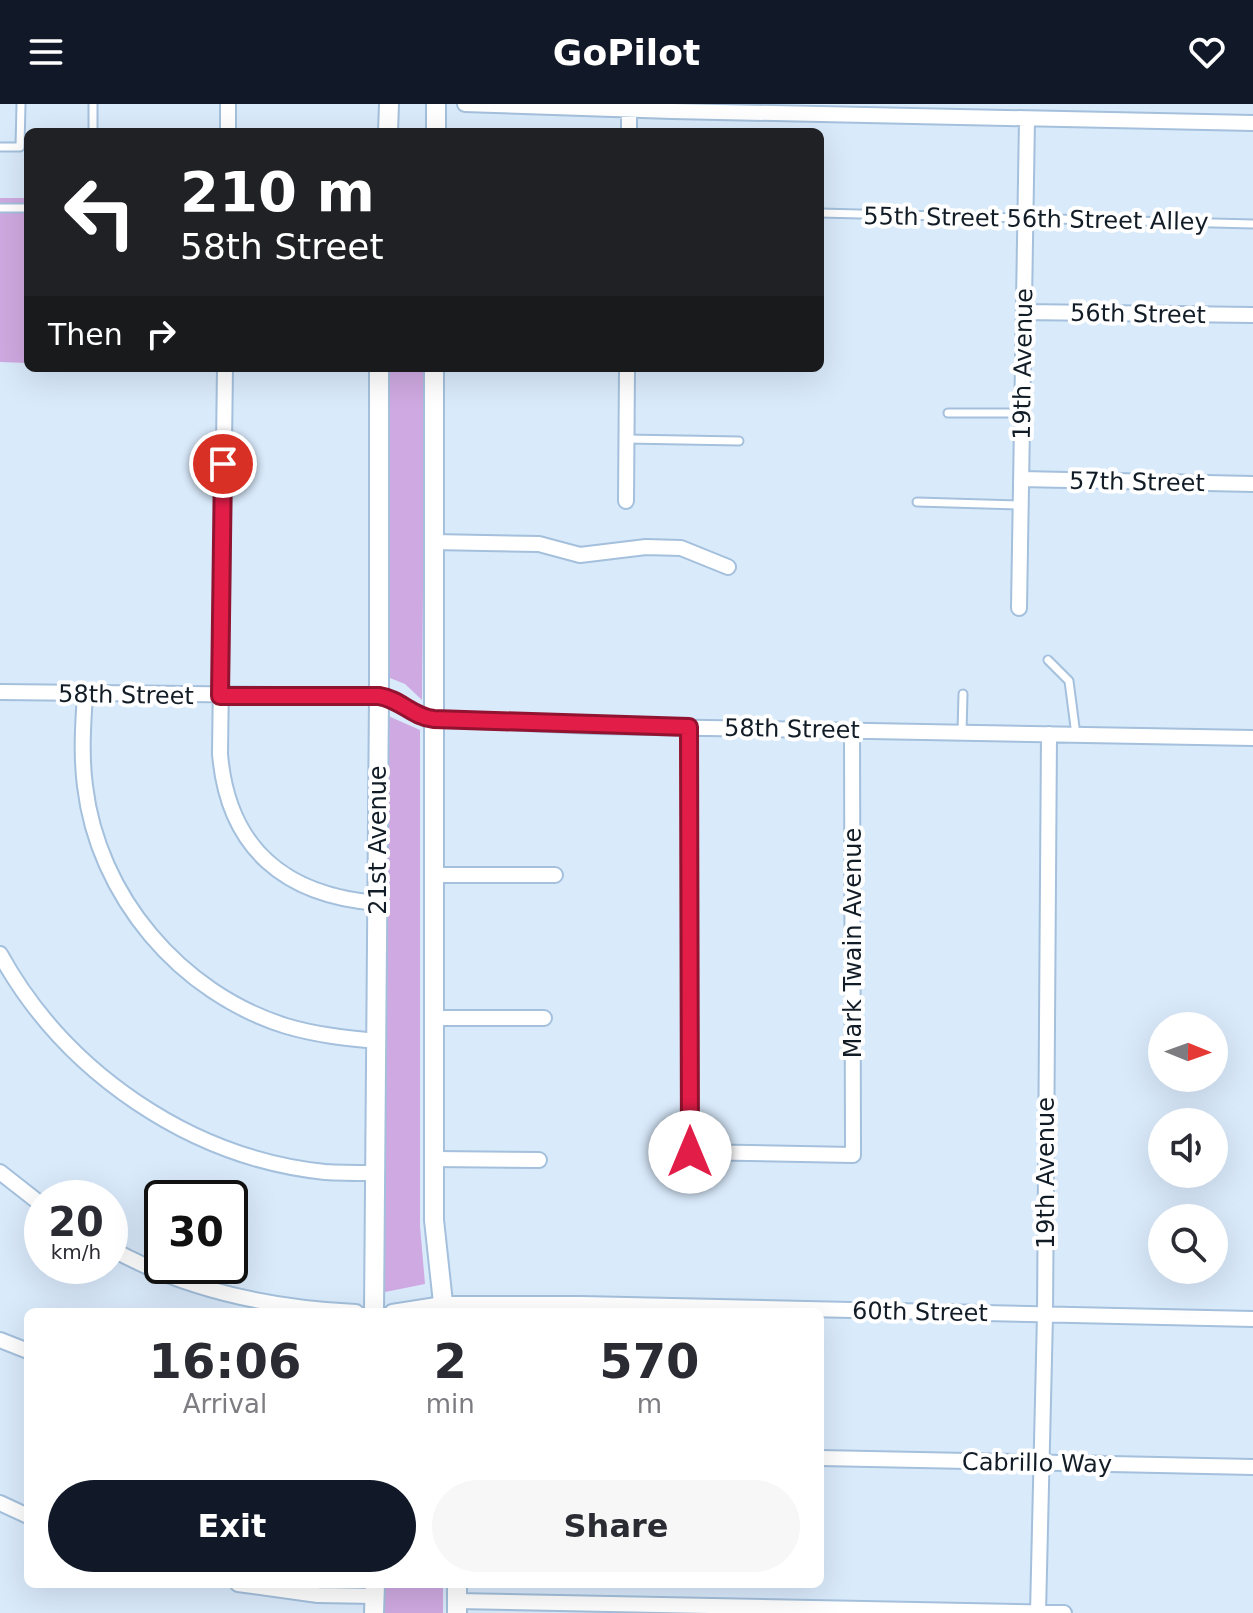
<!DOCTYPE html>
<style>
:root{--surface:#fff;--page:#f7f7f7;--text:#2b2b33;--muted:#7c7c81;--accent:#111827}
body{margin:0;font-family:"DejaVu Sans",sans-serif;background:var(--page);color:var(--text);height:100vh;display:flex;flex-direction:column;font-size:30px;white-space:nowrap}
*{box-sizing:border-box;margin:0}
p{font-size:26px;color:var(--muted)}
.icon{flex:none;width:44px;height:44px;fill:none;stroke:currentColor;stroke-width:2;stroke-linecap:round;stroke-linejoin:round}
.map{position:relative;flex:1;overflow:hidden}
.side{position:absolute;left:24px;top:1204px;width:800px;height:280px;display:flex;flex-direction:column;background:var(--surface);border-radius:12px;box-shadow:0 8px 32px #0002}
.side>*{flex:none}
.banner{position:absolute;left:24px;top:24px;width:800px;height:244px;border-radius:12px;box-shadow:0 8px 32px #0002;background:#202124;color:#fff;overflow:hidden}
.needle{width:52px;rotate:91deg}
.buttons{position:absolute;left:1148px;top:908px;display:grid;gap:16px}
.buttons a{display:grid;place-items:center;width:80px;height:80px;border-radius:50%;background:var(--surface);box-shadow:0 8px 32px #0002;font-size:40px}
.speed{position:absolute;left:24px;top:1076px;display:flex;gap:16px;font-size:40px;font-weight:700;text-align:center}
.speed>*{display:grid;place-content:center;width:104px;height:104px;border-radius:50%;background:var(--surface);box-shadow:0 8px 32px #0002;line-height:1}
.speed small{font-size:20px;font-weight:400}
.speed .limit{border:4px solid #111;border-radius:12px;background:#fff;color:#111}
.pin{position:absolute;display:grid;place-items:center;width:68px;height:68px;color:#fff;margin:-34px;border:4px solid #fff;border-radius:50%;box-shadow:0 2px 8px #0007}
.me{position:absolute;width:88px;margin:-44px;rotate:0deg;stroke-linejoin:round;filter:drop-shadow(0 0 6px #0008)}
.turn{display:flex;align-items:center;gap:28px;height:168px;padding:0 24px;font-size:36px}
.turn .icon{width:104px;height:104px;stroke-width:2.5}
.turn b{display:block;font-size:56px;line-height:68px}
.then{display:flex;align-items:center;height:76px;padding:0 24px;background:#0003;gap:16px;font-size:30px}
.eta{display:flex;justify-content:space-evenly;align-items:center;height:136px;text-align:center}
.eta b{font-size:48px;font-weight:600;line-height:56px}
.action{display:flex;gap:16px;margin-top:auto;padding:16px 24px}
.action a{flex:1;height:92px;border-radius:48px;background:var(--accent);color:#fff;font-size:32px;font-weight:600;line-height:92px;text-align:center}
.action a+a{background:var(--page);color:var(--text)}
header{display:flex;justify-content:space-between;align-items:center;height:104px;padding:0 24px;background:var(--accent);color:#fff;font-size:36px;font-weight:600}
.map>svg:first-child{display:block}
</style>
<header><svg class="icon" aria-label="menu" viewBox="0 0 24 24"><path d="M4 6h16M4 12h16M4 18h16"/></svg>GoPilot<svg class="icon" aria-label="heart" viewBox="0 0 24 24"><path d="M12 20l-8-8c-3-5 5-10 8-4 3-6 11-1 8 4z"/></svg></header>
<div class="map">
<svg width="1253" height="1509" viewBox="0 0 1253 1509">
<rect width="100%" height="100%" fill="#d9eafb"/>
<!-- green -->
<path fill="#cfa9e1" d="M 0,94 L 28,94 L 28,259 L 0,258 Z
M 389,264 L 425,264 L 422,596 L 405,580 L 390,574 Z
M 386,611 L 420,626 L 420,1122 L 425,1180 L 380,1189 Z
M 382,1480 L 443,1480 L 443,1509 L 382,1509 Z"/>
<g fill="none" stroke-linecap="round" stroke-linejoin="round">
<defs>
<path id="service" d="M 93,0 L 93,28
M 0,43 L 20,43 L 21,0
M 0,104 L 28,104
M 820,109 L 1253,120
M 948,309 L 1022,309
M 626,335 L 739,337
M 917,398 L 1020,401
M 1048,556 L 1069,577 L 1076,631
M 962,628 L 963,590"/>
<path id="minor" d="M 465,0 L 672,7 L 1253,19
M 228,28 L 228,0
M 629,28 L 629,4
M 1024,208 L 1253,211
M 225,264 L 220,650 C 228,745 286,792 378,799
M 1021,375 L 1253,380
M 626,397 L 627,264
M 433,438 L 539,440 L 580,451 L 646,443 L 681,444 L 728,463
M 1019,504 L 1027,15
M 0,588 L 379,592 L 391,595 L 420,612 L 434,615 L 595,622 L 1253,634
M 85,590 C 83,621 81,651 85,682 C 98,792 180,889 286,922 C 316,931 346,934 376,937
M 689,623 L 690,1048 L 853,1051 L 852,626
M 434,771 L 555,771
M 0,850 C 65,968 190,1054 325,1068 C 341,1069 358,1069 374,1069
M 435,914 L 544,914
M 435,1055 L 539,1056
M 0,1068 L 42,1101
M 110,1144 C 185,1186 271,1204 356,1208
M 392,1208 L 443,1200 L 581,1200 L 1253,1215
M 0,1236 L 28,1247
M 820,1354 L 1253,1363
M 0,1399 L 28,1412
M 238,1480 L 318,1491 L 375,1492
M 457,1497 L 1064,1509
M 1038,1509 L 1045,1211 L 1049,630"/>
<path id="tertiary" d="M 388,28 L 389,0
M 436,28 L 436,0
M 434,264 L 434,1116 L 444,1208
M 374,1208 L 379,592 L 379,264
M 374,1509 L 375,1480
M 457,1509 L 457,1480"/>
</defs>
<!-- service casing -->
<use href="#service" stroke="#a4c0dc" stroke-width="11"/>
<!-- minor casing -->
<use href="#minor" stroke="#a4c0dc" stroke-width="18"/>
<!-- tertiary casing -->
<use href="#tertiary" stroke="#a4c0dc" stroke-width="22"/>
<!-- service -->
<use href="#service" stroke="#fff" stroke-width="7"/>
<!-- minor -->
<use href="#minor" stroke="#fff" stroke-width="14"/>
<!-- tertiary -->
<use href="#tertiary" stroke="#fff" stroke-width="18"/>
</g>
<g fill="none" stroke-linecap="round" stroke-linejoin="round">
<defs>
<path id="route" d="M 223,360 L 220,592 L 379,592 C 400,595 413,613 434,615 L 689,623 L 690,1048"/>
</defs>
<!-- route casing -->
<use href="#route" stroke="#92132f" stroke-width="20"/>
<!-- route -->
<use href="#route" stroke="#e11d48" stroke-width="14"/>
</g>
<g text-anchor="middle" stroke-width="8" stroke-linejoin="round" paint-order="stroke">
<!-- street labels -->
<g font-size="24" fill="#121c26" stroke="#fff">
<text transform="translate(1036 115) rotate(1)" y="8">55th Street 56th Street Alley</text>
<text transform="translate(1138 210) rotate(1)" y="8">56th Street</text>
<text transform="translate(1023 260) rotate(-89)" y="8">19th Avenue</text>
<text transform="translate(1137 378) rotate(1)" y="8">57th Street</text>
<text transform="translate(126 591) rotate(1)" y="8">58th Street</text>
<text transform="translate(792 625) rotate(1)" y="8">58th Street</text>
<text transform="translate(378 736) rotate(-90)" y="8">21st Avenue</text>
<text transform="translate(853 839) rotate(-90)" y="8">Mark Twain Avenue</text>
<text transform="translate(1046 1069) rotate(-90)" y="8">19th Avenue</text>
<text transform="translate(920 1208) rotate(1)" y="8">60th Street</text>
<text transform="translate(1037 1359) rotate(1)" y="8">Cabrillo Way</text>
</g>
</g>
</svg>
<div class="buttons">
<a><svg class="needle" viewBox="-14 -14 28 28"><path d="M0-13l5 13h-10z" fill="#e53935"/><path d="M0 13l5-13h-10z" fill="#7c7c81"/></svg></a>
<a><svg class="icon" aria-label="sound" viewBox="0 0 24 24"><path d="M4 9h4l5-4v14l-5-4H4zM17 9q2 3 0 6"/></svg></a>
<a><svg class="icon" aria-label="search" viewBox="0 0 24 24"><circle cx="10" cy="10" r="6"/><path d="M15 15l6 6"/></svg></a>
</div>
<div class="speed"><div>20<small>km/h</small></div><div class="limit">30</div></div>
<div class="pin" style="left:223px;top:360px;background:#d93025"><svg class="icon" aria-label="arrive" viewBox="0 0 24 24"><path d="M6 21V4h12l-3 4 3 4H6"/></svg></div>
<svg class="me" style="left:690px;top:1048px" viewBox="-20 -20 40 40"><circle r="19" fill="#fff"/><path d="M0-13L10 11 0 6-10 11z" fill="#e11d48"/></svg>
<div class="banner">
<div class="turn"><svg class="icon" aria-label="left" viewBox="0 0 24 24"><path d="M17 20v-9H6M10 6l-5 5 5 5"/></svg><div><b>210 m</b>58th Street</div></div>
<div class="then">Then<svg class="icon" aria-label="right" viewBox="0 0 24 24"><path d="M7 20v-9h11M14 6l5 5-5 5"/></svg></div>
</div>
<section class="side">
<div class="eta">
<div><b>16:06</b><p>Arrival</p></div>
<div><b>2</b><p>min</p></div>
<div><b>570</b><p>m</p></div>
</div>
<div class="action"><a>Exit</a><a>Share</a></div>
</section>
</div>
